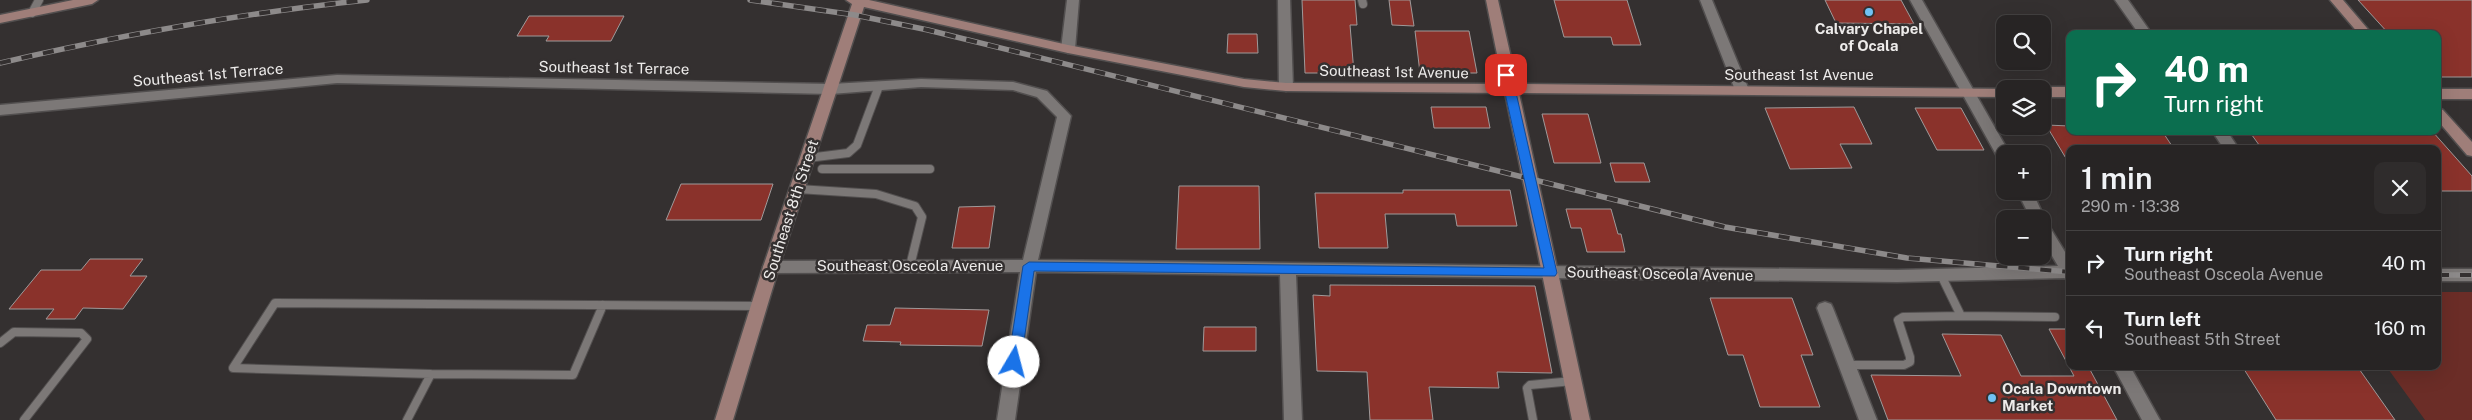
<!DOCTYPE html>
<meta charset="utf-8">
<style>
:root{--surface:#272424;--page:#2f2c2c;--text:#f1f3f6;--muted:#a4a4a6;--line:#434141}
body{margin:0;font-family:"Public Sans",sans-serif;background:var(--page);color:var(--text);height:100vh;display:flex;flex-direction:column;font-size:19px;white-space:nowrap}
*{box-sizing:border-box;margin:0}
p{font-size:16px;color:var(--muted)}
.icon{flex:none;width:28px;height:28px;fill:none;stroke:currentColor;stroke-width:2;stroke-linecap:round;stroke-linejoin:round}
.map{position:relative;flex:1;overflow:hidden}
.details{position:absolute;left:2066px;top:145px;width:375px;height:225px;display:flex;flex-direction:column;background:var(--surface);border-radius:10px;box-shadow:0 5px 20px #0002,0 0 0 1px var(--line)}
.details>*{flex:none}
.hud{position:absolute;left:2066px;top:30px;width:375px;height:105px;border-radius:10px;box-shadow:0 5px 20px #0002,0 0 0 1px var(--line);background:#0b6e4f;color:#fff;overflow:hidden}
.fabs{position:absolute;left:1996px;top:15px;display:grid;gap:10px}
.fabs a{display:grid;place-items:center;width:55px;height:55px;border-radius:10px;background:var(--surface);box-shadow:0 5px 20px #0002,0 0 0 1px var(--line);font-size:25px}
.pin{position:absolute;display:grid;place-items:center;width:42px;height:42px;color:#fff;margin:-21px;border-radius:10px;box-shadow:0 2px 8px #0006}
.me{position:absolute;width:55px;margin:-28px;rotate:8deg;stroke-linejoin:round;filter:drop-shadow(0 0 4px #0008)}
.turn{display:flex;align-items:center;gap:18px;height:105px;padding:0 15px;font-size:22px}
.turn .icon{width:65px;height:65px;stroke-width:2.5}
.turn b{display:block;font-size:35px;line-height:42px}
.round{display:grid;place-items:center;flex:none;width:52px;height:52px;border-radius:10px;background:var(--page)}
.headline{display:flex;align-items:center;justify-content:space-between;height:85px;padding:0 15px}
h1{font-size:30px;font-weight:600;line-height:38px}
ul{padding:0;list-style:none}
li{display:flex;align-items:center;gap:15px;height:65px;padding:0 15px;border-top:1px solid var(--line)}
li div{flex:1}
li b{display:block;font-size:19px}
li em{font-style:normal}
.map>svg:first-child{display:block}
</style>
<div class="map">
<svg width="2472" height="420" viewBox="0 0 2472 420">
<rect width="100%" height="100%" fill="#343030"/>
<!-- green -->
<path fill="#6b2d27" d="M 2438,292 L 2472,292 L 2472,420 L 2425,420 L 2386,366 L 2438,366 Z"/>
<!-- building -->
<path fill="#8a322b" stroke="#9f9a9a" d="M 1302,0 L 1355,0 L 1357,25 L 1350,25 L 1354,73 L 1305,73 Z
M 1389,0 L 1410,0 L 1414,26 L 1392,25 Z
M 1554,0 L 1627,0 L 1641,45 L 1613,45 L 1611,37 L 1564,37 Z
M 1825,0 L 1901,0 L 1914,24 L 1836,23 Z
M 2358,0 L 2472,0 L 2472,77 L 2438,77 L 2438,34 L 2389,34 Z
M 529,16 L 624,16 L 611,41 L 546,41 L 549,36 L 517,36 Z
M 1415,31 L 1469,31 L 1477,73 L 1420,73 Z
M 1228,34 L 1257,34 L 1258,53 L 1227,53 Z
M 1431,107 L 1486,107 L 1490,128 L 1434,128 Z
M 1854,107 L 1872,144 L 1840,144 L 1852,168 L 1790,169 L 1765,108 Z
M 1915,108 L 1961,108 L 1984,150 L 1937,150 Z
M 1542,114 L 1588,114 L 1601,163 L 1554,163 Z
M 2046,125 L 2070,126 L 2070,131 L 2162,131 L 2174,149 L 2070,149 L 2070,165 Z
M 2249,131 L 2432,131 L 2472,176 L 2472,191 L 2438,191 L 2438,149 L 2262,149 Z
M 1610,163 L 1644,163 L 1650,182 L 1615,182 Z
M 681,184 L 773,184 L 761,220 L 666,220 Z
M 1179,186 L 1259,186 L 1260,249 L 1176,249 Z
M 1403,190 L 1510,190 L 1517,226 L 1457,226 L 1455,214 L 1385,214 L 1388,248 L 1319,248 L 1315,193 L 1403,193 Z
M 995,206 L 989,248 L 952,248 L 959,207 Z
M 1566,209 L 1611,209 L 1618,234 L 1621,234 L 1625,252 L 1587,252 L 1581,228 L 1571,228 Z
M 90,259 L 143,259 L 130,276 L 147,276 L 123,309 L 83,308 L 75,319 L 46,319 L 54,309 L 9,309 L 41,270 L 81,270 Z
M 1330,285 L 1535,286 L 1552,373 L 1497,372 L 1499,388 L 1429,387 L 1433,420 L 1370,420 L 1367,372 L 1317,371 L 1313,295 L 1330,296 Z
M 1710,298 L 1792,298 L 1813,355 L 1801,355 L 1820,407 L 1760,407 L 1743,355 L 1728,355 Z
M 895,308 L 989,310 L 982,346 L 900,345 L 901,342 L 863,341 L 867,325 L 890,325 Z
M 1204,327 L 1256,327 L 1256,351 L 1203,351 Z
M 2049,329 L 2070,329 L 2070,366 L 2088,366 L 2117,420 L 1888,420 L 1871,375 L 1961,376 L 1942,334 L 2001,335 L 2021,376 L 2074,376 Z
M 2242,366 L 2357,366 L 2395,420 L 2276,420 Z"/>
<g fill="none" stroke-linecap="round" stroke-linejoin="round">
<defs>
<path id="lane" d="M 1362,0 L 1363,4
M 32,13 L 39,0
M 808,158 L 848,153 L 857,145 L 879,86
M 822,169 L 930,169
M 798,189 L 876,194 L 915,206 L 922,217 L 910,266
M 1941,275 L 1961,316 L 2055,317
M 0,343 L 14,332 L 81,333 L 87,339 L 24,420
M 1847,365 L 1904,365 L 1910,362 L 1910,357 L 1898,320 L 1903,317 L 1961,316
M 431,374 L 573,375 L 603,305
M 407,420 L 431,374 L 233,368 L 275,303 L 759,306
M 1533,420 L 1527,388 L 1530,385 L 1573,381"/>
<path id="street" d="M 1067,0 L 1079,0 L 1075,49 L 1068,53 L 1061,49 Z
M 1278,0 L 1290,0 L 1293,87 L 1286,91 L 1279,87 Z
M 1700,0 L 1712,0 L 1749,90 L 1747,93 L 1737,93 L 1735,90 Z
M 1910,0 L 1922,0 L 2010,154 L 2005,154 L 2005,163 L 1998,158 Z
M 2115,0 L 2128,0 L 2152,34 L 2139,34 Z
M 337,75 L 831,84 L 921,79 L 1013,82 L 1047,91 L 1071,116 L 1038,260 L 1897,270 L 2058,266 L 2042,239 L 2042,219 L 2031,219 L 2017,191 L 2032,191 L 2046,221 L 2070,260 L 2070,280 L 2064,278 L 1897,282 L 1296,275 L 1302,420 L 1284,420 L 1280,275 L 1036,272 L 1015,420 L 997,420 L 1020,272 L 771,273 L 765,271 L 763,267 L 765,263 L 771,261 L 1023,260 L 1057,117 L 1037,97 L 1013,90 L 921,87 L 831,94 L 337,83 L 0,115 L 0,105 Z
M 2212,131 L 2227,131 L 2239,149 L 2224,149 Z
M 2438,269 L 2472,269 L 2472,281 L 2438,281 Z
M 1825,302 L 1831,304 L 1833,308 L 1877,420 L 1859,420 L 1817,308 L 1819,304 Z
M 2113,366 L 2130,366 L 2160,420 L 2142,420 Z"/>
<path id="secondary" d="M 73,0 L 98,0 L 92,4 L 0,23 L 0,15 Z
M 846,0 L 869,0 L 1068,45 L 1244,79 L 1286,83 L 1503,84 L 1486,0 L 1498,0 L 1517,84 L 2010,89 L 2005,89 L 2005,97 L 1519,93 L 1590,420 L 1572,420 L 1505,93 L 1286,91 L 1244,87 L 1068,53 L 864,7 L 779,267 L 733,420 L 715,420 L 763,267 L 852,4 Z
M 2330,0 L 2343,0 L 2372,34 L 2359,34 Z
M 2042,87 L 2070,87 L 2070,97 L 2042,97 L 2042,89 L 2037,89 Z
M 2438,89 L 2472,89 L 2472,99 L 2438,99 Z
M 2438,108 L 2443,110 L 2472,142 L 2472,156 L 2467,155 L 2438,121 Z"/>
</defs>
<!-- lane casing -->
<use href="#lane" stroke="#524f4f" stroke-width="10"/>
<!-- street casing -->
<use href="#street" stroke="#524f4f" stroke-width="3"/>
<!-- secondary casing -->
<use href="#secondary" stroke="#524f4f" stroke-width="3"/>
<!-- lane -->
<use href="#lane" stroke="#7c7877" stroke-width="8"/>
<!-- street -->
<use href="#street" fill="#7c7877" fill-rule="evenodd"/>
<!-- secondary -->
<use href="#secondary" fill="#9f7e79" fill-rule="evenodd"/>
<defs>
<path id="rail" d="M 750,0 L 855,15 L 928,30 L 1725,227 L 1907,258 L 2070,272
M 0,63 C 121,35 243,13 367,0
M 2438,275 L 2472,275"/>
</defs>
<!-- rail casing -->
<use href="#rail" stroke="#8d8a8a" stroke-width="5.5"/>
<!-- rail -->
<use href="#rail" stroke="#343030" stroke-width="4" stroke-dasharray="11" stroke-linecap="butt"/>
</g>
<!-- route -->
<path fill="#1a73e8" stroke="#114b97" d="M 1506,72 L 1512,75 L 1557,273 L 1555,276 L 1034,271 L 1021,362 L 1014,367 L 1010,366 L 1008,362 L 1023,266 L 1029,262 L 1544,268 L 1501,75 Z"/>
<!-- markers -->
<g fill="#70c2f4" stroke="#343030" stroke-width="2">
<circle cx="1869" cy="12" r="5"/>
<circle cx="1992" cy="398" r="5"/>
</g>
<g text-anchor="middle" stroke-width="5" stroke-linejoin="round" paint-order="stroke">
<!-- poi labels -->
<g font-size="15" font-weight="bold" fill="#edebea" stroke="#343030">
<text x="1869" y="34">Calvary Chapel<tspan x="1869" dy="17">of Ocala</tspan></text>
<text x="2002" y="394" text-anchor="start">Ocala Downtown<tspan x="2002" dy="17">Market</tspan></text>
</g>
<!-- street labels -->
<g font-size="15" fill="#edebea" stroke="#343030">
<text transform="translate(614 68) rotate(1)" y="5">Southeast 1st Terrace</text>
<text transform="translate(1394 72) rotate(1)" y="5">Southeast 1st Avenue</text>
<text transform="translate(208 75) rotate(-5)" y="5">Southeast 1st Terrace</text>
<text x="1799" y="80">Southeast 1st Avenue</text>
<text transform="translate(791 210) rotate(-72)" y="5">Southeast 8th Street</text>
<text x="910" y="271">Southeast Osceola Avenue</text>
<text transform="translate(1660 274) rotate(1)" y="5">Southeast Osceola Avenue</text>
</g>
</g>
</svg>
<div class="fabs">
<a><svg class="icon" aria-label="search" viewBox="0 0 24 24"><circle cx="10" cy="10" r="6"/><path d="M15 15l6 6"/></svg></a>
<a><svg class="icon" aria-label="layers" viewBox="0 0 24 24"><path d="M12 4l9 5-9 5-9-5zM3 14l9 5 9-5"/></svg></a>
<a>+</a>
<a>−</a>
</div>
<div class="pin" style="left:1506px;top:75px;background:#d93025"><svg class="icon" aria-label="arrive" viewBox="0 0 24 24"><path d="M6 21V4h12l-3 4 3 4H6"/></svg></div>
<svg class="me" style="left:1014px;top:362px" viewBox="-20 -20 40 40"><circle r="19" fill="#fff"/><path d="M0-13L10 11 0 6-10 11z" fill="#1a73e8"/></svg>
<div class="hud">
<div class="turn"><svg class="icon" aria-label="right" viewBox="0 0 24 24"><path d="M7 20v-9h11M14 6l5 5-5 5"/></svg><div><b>40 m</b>Turn right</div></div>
</div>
<section class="details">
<div class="headline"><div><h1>1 min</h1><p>290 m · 13:38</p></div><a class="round"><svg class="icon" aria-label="close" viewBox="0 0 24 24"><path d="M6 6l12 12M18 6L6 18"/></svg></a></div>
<ul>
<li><svg class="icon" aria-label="right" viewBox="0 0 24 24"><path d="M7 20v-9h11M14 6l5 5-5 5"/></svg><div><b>Turn right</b><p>Southeast Osceola Avenue</p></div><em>40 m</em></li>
<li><svg class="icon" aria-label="left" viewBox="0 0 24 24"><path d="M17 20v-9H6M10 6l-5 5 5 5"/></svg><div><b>Turn left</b><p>Southeast 5th Street</p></div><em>160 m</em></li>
</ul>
</section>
</div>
